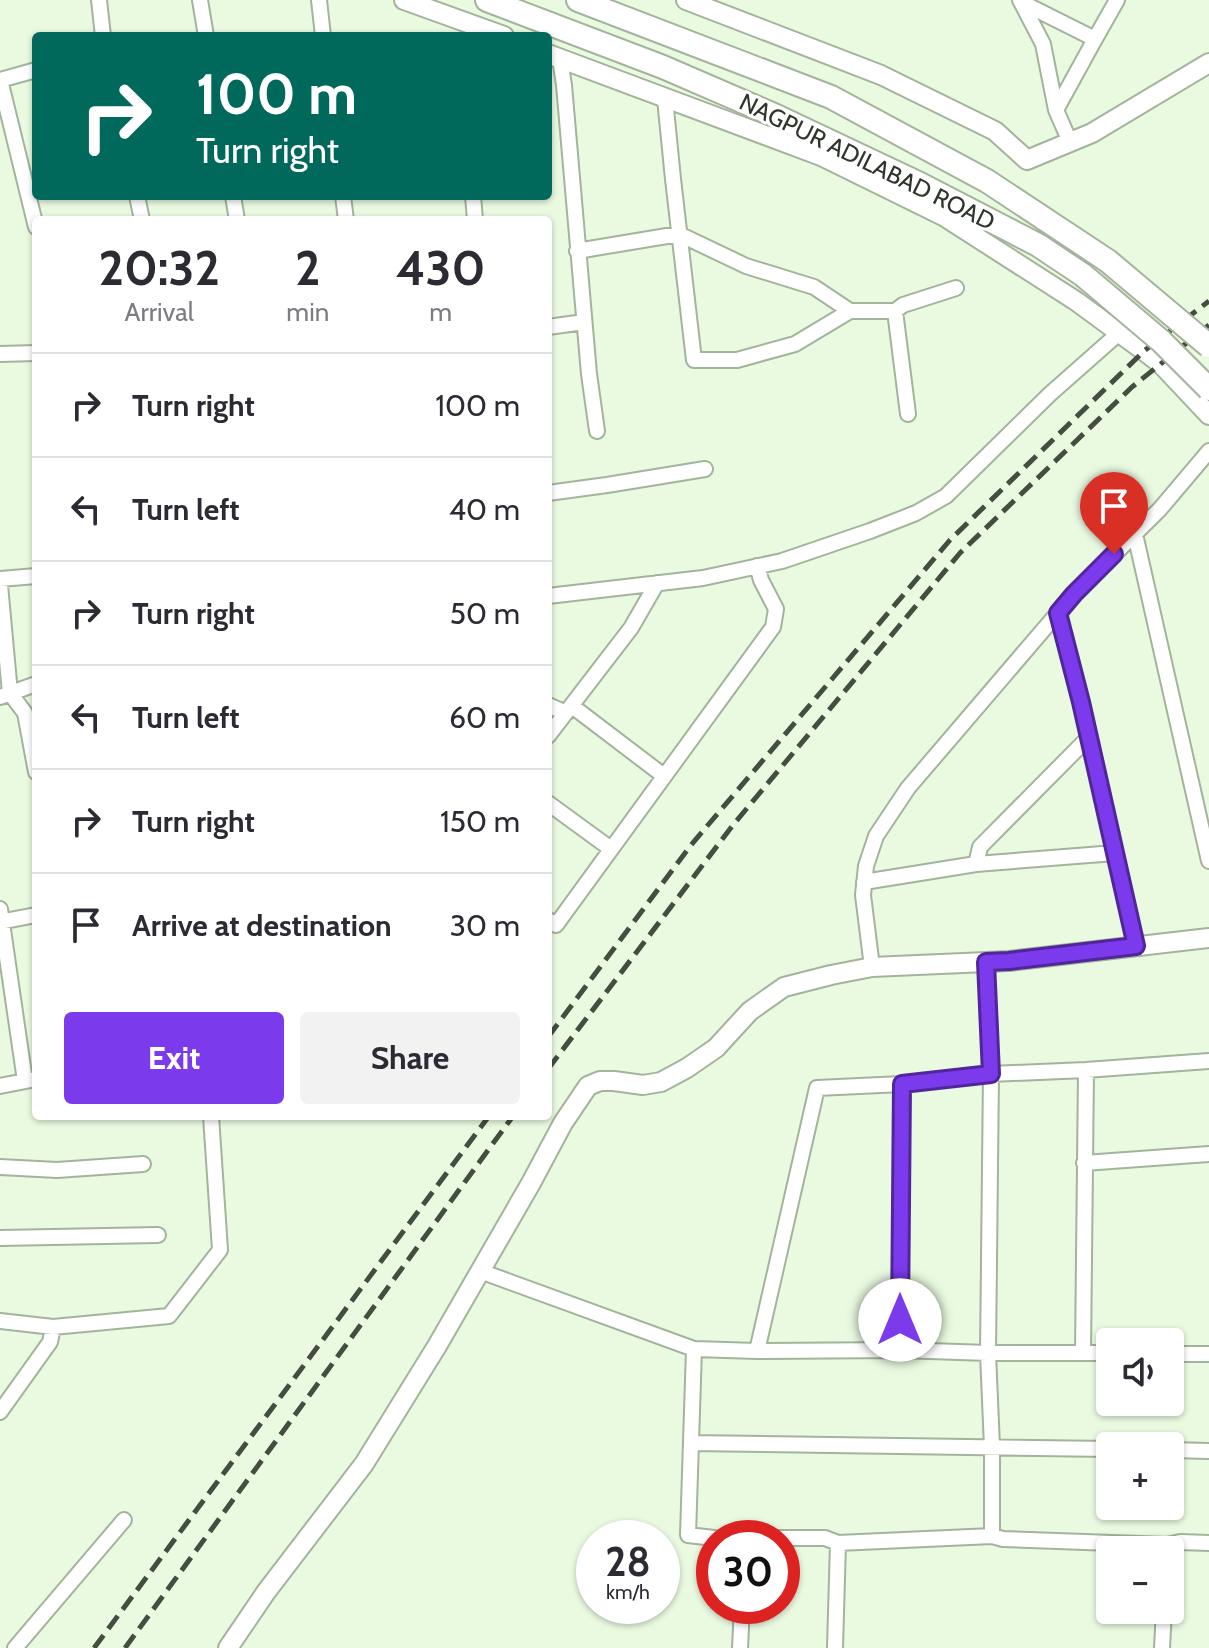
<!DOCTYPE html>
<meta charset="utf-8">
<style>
:root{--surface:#fff;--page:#f2f2f3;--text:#2b2b33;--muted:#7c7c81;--line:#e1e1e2;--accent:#7c3aed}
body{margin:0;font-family:Cabin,sans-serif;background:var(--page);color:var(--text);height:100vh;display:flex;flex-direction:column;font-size:30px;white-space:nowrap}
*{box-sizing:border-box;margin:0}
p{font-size:26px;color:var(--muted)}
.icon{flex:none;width:44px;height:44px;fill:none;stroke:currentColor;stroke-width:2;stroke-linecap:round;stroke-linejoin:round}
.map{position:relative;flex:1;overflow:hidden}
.sheet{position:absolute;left:32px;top:216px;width:520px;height:904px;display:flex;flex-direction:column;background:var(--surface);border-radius:8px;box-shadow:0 2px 6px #0004}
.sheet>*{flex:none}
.guide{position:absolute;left:32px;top:32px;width:520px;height:168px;border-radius:8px;box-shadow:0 2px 6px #0004;background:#00695c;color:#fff;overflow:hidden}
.tools{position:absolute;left:1096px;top:1328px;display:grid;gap:16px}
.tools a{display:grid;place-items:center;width:88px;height:88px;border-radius:8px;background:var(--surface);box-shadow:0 2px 6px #0004;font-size:40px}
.speed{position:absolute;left:576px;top:1520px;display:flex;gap:16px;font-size:40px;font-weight:700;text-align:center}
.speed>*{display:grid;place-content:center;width:104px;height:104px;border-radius:50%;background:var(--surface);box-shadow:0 2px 6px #0004;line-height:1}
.speed small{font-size:20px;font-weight:400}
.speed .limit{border:12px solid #d22;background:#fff;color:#111}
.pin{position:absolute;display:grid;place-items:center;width:68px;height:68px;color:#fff;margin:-82px -34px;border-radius:50% 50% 50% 0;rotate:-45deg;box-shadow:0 0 8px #0007}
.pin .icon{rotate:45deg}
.me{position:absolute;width:88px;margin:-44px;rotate:0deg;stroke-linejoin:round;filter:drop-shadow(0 0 6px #0008)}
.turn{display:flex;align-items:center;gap:28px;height:168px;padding:0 32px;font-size:36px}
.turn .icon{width:104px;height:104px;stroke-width:2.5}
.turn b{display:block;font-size:56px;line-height:68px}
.eta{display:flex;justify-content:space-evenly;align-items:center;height:136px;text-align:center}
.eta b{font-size:48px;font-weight:800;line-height:56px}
.action{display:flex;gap:16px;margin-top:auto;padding:16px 32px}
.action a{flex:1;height:92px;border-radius:8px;background:var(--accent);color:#fff;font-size:32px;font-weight:800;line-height:92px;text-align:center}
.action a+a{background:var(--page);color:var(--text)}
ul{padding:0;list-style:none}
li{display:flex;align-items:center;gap:24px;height:104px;padding:0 32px;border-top:2px solid var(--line)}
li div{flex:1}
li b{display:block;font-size:30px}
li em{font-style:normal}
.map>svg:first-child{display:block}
</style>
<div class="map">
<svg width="1209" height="1648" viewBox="0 0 1209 1648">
<rect width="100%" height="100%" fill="#eafae1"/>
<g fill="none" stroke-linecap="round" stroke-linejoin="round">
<defs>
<path id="minor" d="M 99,0 L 103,36
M 200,0 L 206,36
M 319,0 L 323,36
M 1020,0 L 1043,44 L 1056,110 L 1070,142
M 1021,2 L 1095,39 L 1056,110
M 1095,39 L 1117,0
M 560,59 L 564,85 L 589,374 L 597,431
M 0,80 L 36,227
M 0,80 L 36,70
M 665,99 L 673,179 L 694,360 L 737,360 L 795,344 L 850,311 L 895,311 L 903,305 L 956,288
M 137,196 L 142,220
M 233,196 L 237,220
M 343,196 L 346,220
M 473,196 L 475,220
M 577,251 L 679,234 L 746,266 L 814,287 L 850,311
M 895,311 L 908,414
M 548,327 L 584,322
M 0,354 L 36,353
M 548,493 L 607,485 L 705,469
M 1135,534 L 1209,861
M 0,579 L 36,576
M 0,585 L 10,693 L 25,713 L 36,772
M 548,596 L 703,578 L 782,561 L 870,531 L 916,513 L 946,496 L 1050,394 L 1119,333
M 1058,613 L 1081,702 L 1136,946
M 0,697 L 36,684
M 548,705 L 566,713
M 572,706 L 664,776
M 548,736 L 631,628 L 657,583
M 548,803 L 611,849
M 976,864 L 980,847 L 1089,737
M 864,882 L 976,864 L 1115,853
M 0,909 L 25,1081
M 548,920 L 556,925 L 773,627 L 776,609 L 761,580 L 757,566
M 0,922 L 36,915
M 986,962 L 991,1074 L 988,1353 L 992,1447 L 992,1536
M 872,967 L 863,895 L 866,866 L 876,836 L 908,788 L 1074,594 L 1160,509 L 1209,451
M 0,1086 L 36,1079
M 1084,1163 L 1209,1154
M 0,1167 L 57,1170 L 143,1164
M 0,1238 L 158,1235
M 480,1271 L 694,1349 L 757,1351 L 900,1350 L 988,1353 L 1110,1353
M 0,1321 L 53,1327 L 169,1316 L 220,1250 L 211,1116
M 694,1349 L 688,1535 L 714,1538
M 900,1350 L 902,1084
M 757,1351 L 817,1088 L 902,1084 L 991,1074 L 1086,1070 L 1209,1061
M 1083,1353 L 1086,1070
M 1170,1354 L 1209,1354
M 0,1412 L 50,1342 L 53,1327
M 691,1443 L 1110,1449
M 1170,1450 L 1209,1451
M 761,1538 L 825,1538 L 838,1543 L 992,1536 L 1003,1539 L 1167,1545 L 1180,1542 L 1209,1543
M 15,1648 L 124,1520
M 740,1648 L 742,1606
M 835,1648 L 838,1543
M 1162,1648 L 1164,1610"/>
<path id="tertiary" d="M 404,0 L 504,36
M 686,0 L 881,75 L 995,131 L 1027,160 L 1092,133 L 1209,63
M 548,54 L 821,156 L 945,217 L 1076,301 L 1144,351 L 1161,364 L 1209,415
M 228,1648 L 266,1592 L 364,1464 L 437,1346 L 531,1183 L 563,1123 L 588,1086 L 600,1081 L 614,1081 L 643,1085 L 661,1082 L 687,1068 L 716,1048 L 750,1011 L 784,987 L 831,975 L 872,967 L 1009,961 L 1209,938"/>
<path id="trunk" d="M 487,0 L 663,67 L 774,115 L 920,184 L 1038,245 L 1083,275
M 578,0 L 831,97 L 987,181 L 1108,261"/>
</defs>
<!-- minor casing -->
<use href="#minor" stroke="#a4b39b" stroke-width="18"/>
<!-- tertiary casing -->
<use href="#tertiary" stroke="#a4b39b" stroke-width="22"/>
<!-- trunk casing -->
<use href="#trunk" stroke="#a4b39b" stroke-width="26"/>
<!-- minor -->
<use href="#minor" stroke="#fff" stroke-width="14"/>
<!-- tertiary -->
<use href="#tertiary" stroke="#fff" stroke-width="18"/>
<!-- trunk -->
<use href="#trunk" stroke="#fff" stroke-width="22"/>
<!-- rail -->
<path stroke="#454d41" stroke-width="5" stroke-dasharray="16 8" stroke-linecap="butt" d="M 548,1037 L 691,845 L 950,540 L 1144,351 L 1209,301
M 548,1069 L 733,825 L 960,553 L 1132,387 L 1209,325
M 94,1648 L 489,1116
M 125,1648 L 513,1116"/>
<defs>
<path id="trunk-bridge" d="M 1108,261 L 1209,346
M 1083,275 L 1161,341 L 1209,389"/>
</defs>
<!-- trunk-bridge casing -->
<use href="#trunk-bridge" stroke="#a4b39b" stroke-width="26" stroke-linecap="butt"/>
<!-- trunk-bridge -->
<use href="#trunk-bridge" stroke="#fff" stroke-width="22"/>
</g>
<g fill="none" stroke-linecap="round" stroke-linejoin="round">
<defs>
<path id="route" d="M 900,1320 L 902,1084 L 991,1074 L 986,962 L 1009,961 L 1136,946 L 1081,702 L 1058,613 L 1074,594 L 1114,554"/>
</defs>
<!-- route casing -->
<use href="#route" stroke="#51269a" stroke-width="20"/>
<!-- route -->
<use href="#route" stroke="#7c3aed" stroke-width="14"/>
</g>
<g text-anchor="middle" stroke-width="6" stroke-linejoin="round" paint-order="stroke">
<!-- street labels -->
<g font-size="24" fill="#2f352b" stroke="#fff">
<text transform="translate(867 162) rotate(26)" y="8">NAGPUR ADILABAD ROAD</text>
</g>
</g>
</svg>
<div class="tools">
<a><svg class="icon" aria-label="sound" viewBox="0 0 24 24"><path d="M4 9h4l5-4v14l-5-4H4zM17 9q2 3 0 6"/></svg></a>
<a>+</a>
<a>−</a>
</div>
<div class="speed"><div>28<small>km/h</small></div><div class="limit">30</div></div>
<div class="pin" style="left:1114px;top:554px;background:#d93025"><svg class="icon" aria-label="arrive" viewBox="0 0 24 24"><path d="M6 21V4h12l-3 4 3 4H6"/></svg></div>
<svg class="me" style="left:900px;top:1320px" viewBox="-20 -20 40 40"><circle r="19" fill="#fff"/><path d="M0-13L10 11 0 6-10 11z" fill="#7c3aed"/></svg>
<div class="guide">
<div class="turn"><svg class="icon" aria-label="right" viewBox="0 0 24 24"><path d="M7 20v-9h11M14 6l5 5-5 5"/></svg><div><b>100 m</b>Turn right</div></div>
</div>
<section class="sheet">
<div class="eta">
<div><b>20:32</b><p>Arrival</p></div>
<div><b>2</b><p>min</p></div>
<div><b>430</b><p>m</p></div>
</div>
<ul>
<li><svg class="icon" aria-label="right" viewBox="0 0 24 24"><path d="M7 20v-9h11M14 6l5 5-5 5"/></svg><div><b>Turn right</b></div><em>100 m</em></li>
<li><svg class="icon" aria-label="left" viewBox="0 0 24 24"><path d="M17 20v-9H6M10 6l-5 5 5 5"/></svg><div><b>Turn left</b></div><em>40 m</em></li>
<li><svg class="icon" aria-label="right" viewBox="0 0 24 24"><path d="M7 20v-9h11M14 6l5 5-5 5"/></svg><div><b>Turn right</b></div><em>50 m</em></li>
<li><svg class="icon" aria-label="left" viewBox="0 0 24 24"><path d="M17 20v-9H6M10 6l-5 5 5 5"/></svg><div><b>Turn left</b></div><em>60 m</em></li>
<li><svg class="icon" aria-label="right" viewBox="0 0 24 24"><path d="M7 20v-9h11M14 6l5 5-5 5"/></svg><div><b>Turn right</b></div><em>150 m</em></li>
<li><svg class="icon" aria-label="arrive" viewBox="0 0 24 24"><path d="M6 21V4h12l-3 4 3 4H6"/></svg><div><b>Arrive at destination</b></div><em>30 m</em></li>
</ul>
<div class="action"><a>Exit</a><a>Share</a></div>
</section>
</div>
